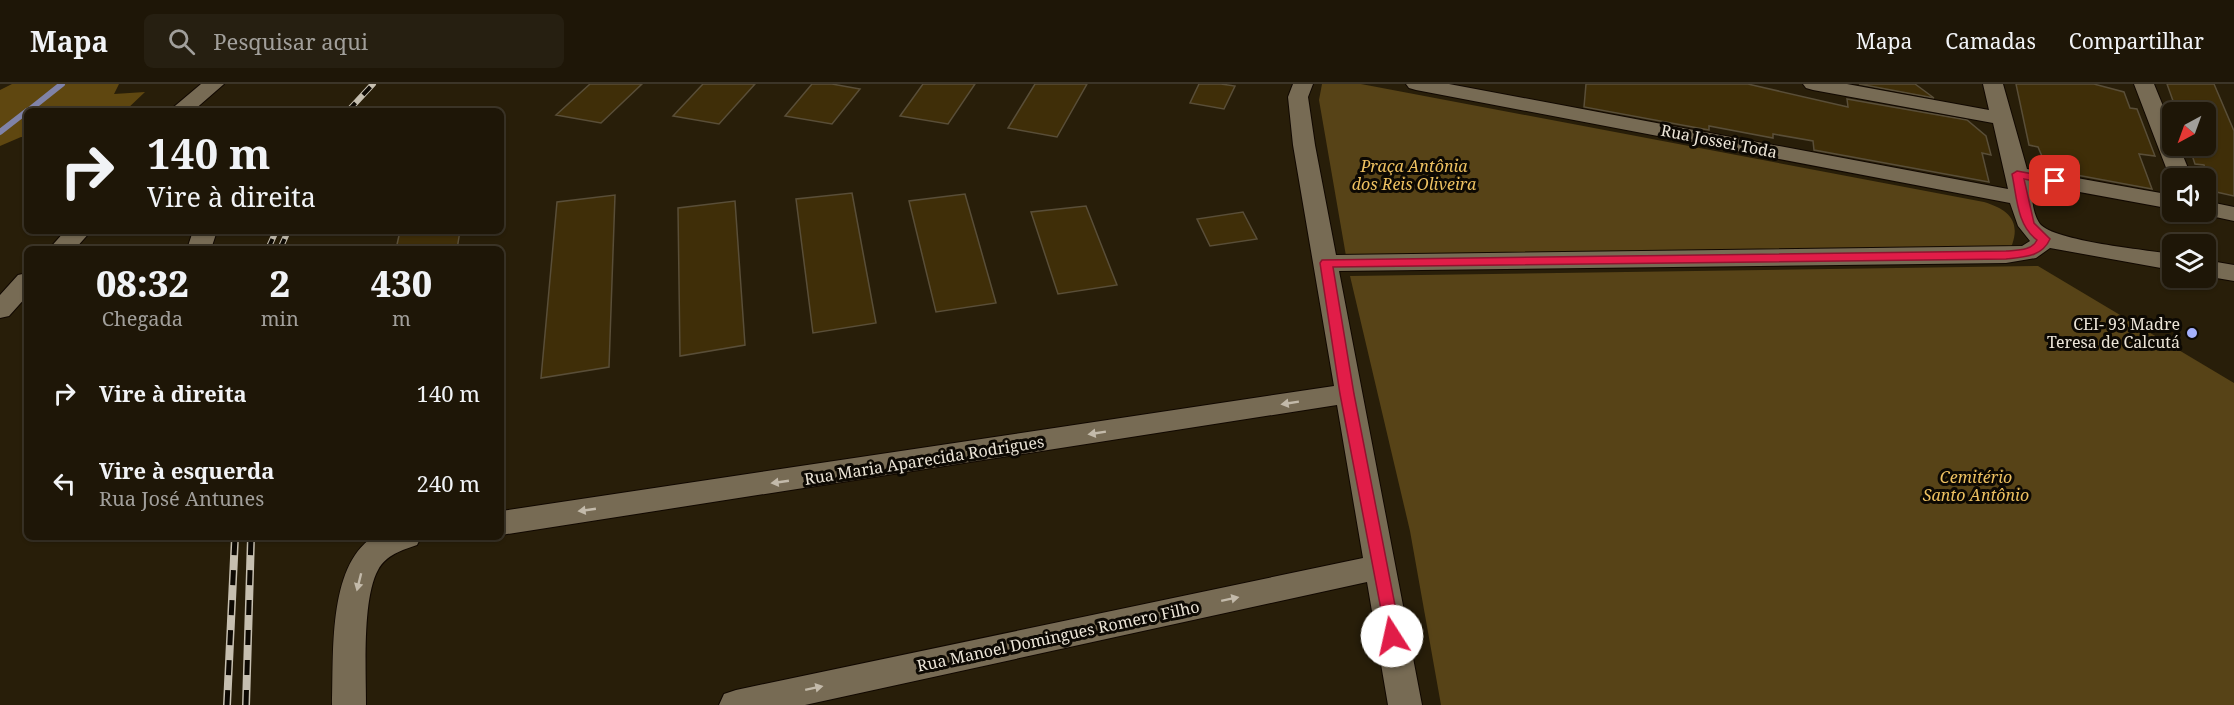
<!DOCTYPE html>
<html lang="pt">
<meta charset="utf-8">
<style>
:root{--surface:#1e1607;--page:#261f11;--text:#f1f3f6;--muted:#a19f9b;--line:#3c3528}
body{margin:0;font-family:"Noto Serif",serif;background:var(--page);color:var(--text);height:100vh;display:flex;flex-direction:column;font-size:22px;white-space:nowrap}
*{box-sizing:border-box;margin:0}
p{font-size:20px;color:var(--muted)}
.icon{flex:none;width:33px;height:33px;fill:none;stroke:currentColor;stroke-width:2;stroke-linecap:round;stroke-linejoin:round}
.map{position:relative;flex:1;overflow:hidden}
.drawer{position:absolute;left:24px;top:162px;width:480px;height:294px;display:flex;flex-direction:column;background:var(--surface);border-radius:9px;box-shadow:0 2px 4px #0004,0 0 0 2px var(--line)}
.drawer>*{flex:none}
.top-card{position:absolute;left:24px;top:24px;width:480px;height:126px;border-radius:9px;box-shadow:0 2px 4px #0004,0 0 0 2px var(--line);background:#1e1607;color:var(--text);overflow:hidden}
.needle{width:39px;rotate:221deg}
.fabs{position:absolute;left:2162px;top:18px;display:grid;gap:12px}
.fabs a{display:grid;place-items:center;width:54px;height:54px;border-radius:9px;background:var(--surface);box-shadow:0 2px 4px #0004,0 0 0 2px var(--line);font-size:30px}
.pin{position:absolute;display:grid;place-items:center;width:51px;height:51px;color:#fff;margin:-26px;border-radius:12px;box-shadow:0 3px 9px #0006}
.me{position:absolute;width:66px;margin:-33px;rotate:350deg;stroke-linejoin:round;filter:drop-shadow(0 0 4px #0008)}
.turn{display:flex;align-items:center;gap:21px;height:126px;padding:0 24px;font-size:27px}
.turn .icon{width:78px;height:78px;stroke-width:2.5}
.turn b{display:block;font-size:42px;line-height:51px}
.eta{display:flex;justify-content:space-evenly;align-items:center;height:102px;text-align:center}
.eta b{font-size:36px;font-weight:800;line-height:42px}
ul{padding:0;list-style:none}
li{display:flex;align-items:center;gap:18px;height:90px;padding:0 24px}
li div{flex:1}
li b{display:block;font-size:22px}
li em{font-style:normal}
header{display:flex;align-items:center;gap:36px;box-sizing:border-box;height:84px;padding:0 30px;background:var(--surface);border-bottom:2px solid var(--line)}
header strong{font-size:28px}
nav{display:flex;gap:33px;margin-inline-start:auto;font-size:21px}
.search{width:420px;height:54px;background:var(--page);display:flex;align-items:center;gap:15px;box-sizing:border-box;padding:0 21px;border-radius:9px;color:var(--muted);font-size:22px}
.map>svg:first-child{display:block}
</style>
<header>
<strong>Mapa</strong>
<div class="search"><svg class="icon" aria-label="search" viewBox="0 0 24 24"><circle cx="10" cy="10" r="6"/><path d="M15 15l6 6"/></svg>Pesquisar aqui</div>
<nav><a>Mapa</a><a>Camadas</a><a>Compartilhar</a></nav>
</header>
<div class="map">
<svg width="2234" height="621" viewBox="0 0 2234 621">
<rect width="100%" height="100%" fill="#281e09"/>
<!-- green -->
<path fill="#574317" d="M 1322,0 L 1361,0 L 1984,118 C 2007,125 2021,136 2012,161 L 2006,164 L 1346,172 L 1319,16 Z
M 2038,182 L 2234,299 L 2234,621 L 1441,621 L 1410,447 L 1350,192 Z"/>
<!-- forest -->
<path fill="#5f4710" d="M 12,0 L 119,0 L 114,10 L 145,8 L 125,27 L 27,27 L 27,53 L 21,53 L 0,62 L 0,6 Z"/>
<g fill="none" stroke-linecap="round" stroke-linejoin="round">
<!-- stream -->
<path stroke="#8083a8" stroke-width="6" d="M 28,27 L 62,0
M 0,48 L 27,27"/>
</g>
<!-- building -->
<path fill="#3f2e08" stroke="#594e38" stroke-width="1.5" d="M 590,0 L 642,0 L 601,39 L 556,31 Z
M 703,0 L 755,0 L 719,40 L 673,32 Z
M 812,0 L 832,0 L 860,5 L 832,40 L 785,32 Z
M 923,0 L 975,0 L 948,40 L 900,32 Z
M 1035,0 L 1087,0 L 1057,53 L 1008,44 Z
M 1199,0 L 1221,0 L 1235,2 L 1224,25 L 1190,19 Z
M 1586,0 L 1748,0 L 1848,23 L 1847,15 L 1967,36 L 1986,52 L 1991,71 L 1982,69 L 1989,98 L 1814,66 L 1813,57 L 1773,50 L 1773,54 L 1709,42 L 1709,46 L 1584,23 Z
M 1859,0 L 1915,0 L 1934,14 Z
M 2016,0 L 2094,0 L 2124,8 L 2130,24 L 2137,25 L 2155,72 L 2139,70 L 2152,105 L 2055,87 L 2052,80 L 2044,77 L 2038,63 L 2029,61 Z
M 2167,0 L 2214,0 L 2234,47 L 2234,112 L 2212,107 L 2204,81 L 2195,80 L 2189,62 L 2205,62 L 2205,28 L 2177,28 Z
M 852,109 L 876,239 L 813,249 L 796,115 Z
M 965,110 L 996,219 L 936,228 L 909,117 Z
M 615,111 L 609,283 L 541,294 L 557,118 Z
M 735,117 L 745,261 L 680,272 L 678,124 Z
M 1086,122 L 1117,201 L 1058,210 L 1031,128 Z
M 1243,128 L 1257,155 L 1210,162 L 1197,135 Z
M 400,147 L 460,147 L 457,165 L 396,165 Z"/>
<g fill="none" stroke-linecap="round" stroke-linejoin="round">
<defs>
<path id="minor" d="M 201,0 L 224,0 L 193,27 L 169,27 Z
M 1293,0 L 1313,0 L 1308,13 L 1315,61 L 1336,171 L 2022,162 L 2030,157 L 2018,142 L 2010,119 L 1416,6 L 1409,4 L 1406,0 L 1449,0 L 2008,105 L 1993,39 L 1813,6 L 1806,4 L 1803,0 L 1847,0 L 1989,26 L 1983,0 L 2003,0 L 2027,85 L 2172,111 L 2172,125 L 2030,99 C 2032,112 2032,129 2040,140 C 2054,157 2147,166 2172,170 L 2172,186 L 2050,164 L 2036,174 L 2006,179 L 1339,187 L 1422,621 L 1388,621 L 1367,498 L 805,621 L 719,621 L 724,610 L 736,606 L 1363,474 L 1337,321 L 501,451 L 501,427 L 1334,302 L 1293,61 L 1288,13 Z
M 2134,0 L 2154,0 L 2172,44 L 2172,62 L 2179,62 L 2192,94 L 2172,94 L 2172,97 L 2170,94 Z
M 2205,117 L 2234,123 L 2234,137 L 2197,129 L 2196,128 L 2205,128 Z
M 65,147 L 91,147 L 75,165 L 49,165 Z
M 193,147 L 217,147 L 211,165 L 187,165 Z
M 2205,176 L 2234,181 L 2234,197 L 2205,192 Z
M 27,189 L 27,212 L 9,232 L 0,234 L 0,211 L 18,191 Z
M 373,453 L 421,453 L 417,461 C 402,466 386,471 378,486 C 362,515 366,587 366,621 L 332,621 C 334,572 327,483 373,453 Z"/>
</defs>
<!-- minor casing -->
<use href="#minor" stroke="#110800" stroke-width="2"/>
<!-- minor -->
<use href="#minor" fill="#776b54" fill-rule="evenodd"/>
<defs>
<path id="rail-far1" d="M 348,27 L 373,0
M 268,165 L 276,147
M 280,165 L 288,147"/>
<path id="rail" d="M 227,621 L 235,453
M 246,621 L 251,453"/>
</defs>
<!-- rail-far1 casing -->
<use href="#rail-far1" stroke="#c6bfb0" stroke-width="6"/>
<!-- rail casing -->
<use href="#rail" stroke="#c6bfb0" stroke-width="8"/>
<!-- rail-far1 -->
<use href="#rail-far1" stroke="#0d0903" stroke-width="4" stroke-dasharray="11" stroke-linecap="butt"/>
<!-- rail -->
<use href="#rail" stroke="#0d0903" stroke-width="5" stroke-dasharray="15" stroke-linecap="butt"/>
</g>
<!-- one-way arrows -->
<defs><path id="oneway-solid" d="M-6-.8H1V-3.2L6.5 0L1 3.2V.8H-6Z" transform="scale(1.5)"/></defs>
<g fill="#c3baaa">
<use href="#oneway-solid" transform="translate(1290 319) rotate(171)"/>
<use href="#oneway-solid" transform="translate(1097 349) rotate(171)"/>
<use href="#oneway-solid" transform="translate(780 398) rotate(172)"/>
<use href="#oneway-solid" transform="translate(587 426) rotate(172)"/>
<use href="#oneway-solid" transform="translate(359 498) rotate(104)"/>
<use href="#oneway-solid" transform="translate(1230 515) rotate(-12)"/>
<use href="#oneway-solid" transform="translate(814 604) rotate(-12)"/>
</g>
<!-- route -->
<path fill="#e11d48" stroke="#92132f" stroke-width="1.5" d="M 2017,87 L 2055,94 L 2061,97 L 2055,101 L 2024,95 L 2034,139 L 2050,155 C 2042,173 2024,173 2006,175 L 1333,183 L 1354,310 L 1401,552 L 1398,557 L 1392,559 L 1387,557 L 1340,310 L 1320,179 L 1322,176 L 2006,167 C 2017,166 2032,167 2037,156 C 2017,141 2017,114 2012,90 Z"/>
<!-- markers -->
<circle fill="#a5b1fc" stroke="#0d0903" stroke-width="2" cx="2192" cy="249" r="6"/>
<g text-anchor="middle" stroke-width="6" stroke-linejoin="round" paint-order="stroke">
<!-- street labels -->
<g font-size="16" fill="#ece5d8" stroke="#0d0903">
<text transform="translate(1719 57) rotate(11)" y="6">Rua Jossei Toda</text>
<text transform="translate(924 376) rotate(-9)" y="6">Rua Maria Aparecida Rodrigues</text>
<text transform="translate(1058 552) rotate(-12)" y="6">Rua Manoel Domingues Romero Filho</text>
</g>
<!-- park labels -->
<g font-size="16" font-style="italic" fill="#eec161" stroke="#0d0903">
<text x="1414" y="88">Praça Antônia<tspan x="1414" dy="18">dos Reis Oliveira</tspan></text>
<text x="1976" y="399">Cemitério<tspan x="1976" dy="18">Santo Antônio</tspan></text>
</g>
<!-- poi labels -->
<g font-size="16" fill="#ece5d8" stroke="#0d0903" text-anchor="end">
<text x="2180" y="246">CEI- 93 Madre<tspan x="2180" dy="18">Teresa de Calcutá</tspan></text>
</g>
</g>
</svg>
<div class="fabs">
<a><svg class="needle" viewBox="-14 -14 28 28"><path d="M0-13l5 13h-10z" fill="#e53935"/><path d="M0 13l5-13h-10z" fill="#a19f9b"/></svg></a>
<a><svg class="icon" aria-label="sound" viewBox="0 0 24 24"><path d="M4 9h4l5-4v14l-5-4H4zM17 9q2 3 0 6"/></svg></a>
<a><svg class="icon" aria-label="layers" viewBox="0 0 24 24"><path d="M12 4l9 5-9 5-9-5zM3 14l9 5 9-5"/></svg></a>
</div>
<div class="pin" style="left:2055px;top:97px;background:#d93025"><svg class="icon" aria-label="arrive" viewBox="0 0 24 24"><path d="M6 21V4h12l-3 4 3 4H6"/></svg></div>
<svg class="me" style="left:1392px;top:552px" viewBox="-20 -20 40 40"><circle r="19" fill="#fff"/><path d="M0-13L10 11 0 6-10 11z" fill="#e11d48"/></svg>
<div class="top-card">
<div class="turn"><svg class="icon" aria-label="right" viewBox="0 0 24 24"><path d="M7 20v-9h11M14 6l5 5-5 5"/></svg><div><b>140 m</b>Vire à direita</div></div>
</div>
<section class="drawer">
<div class="eta">
<div><b>08:32</b><p>Chegada</p></div>
<div><b>2</b><p>min</p></div>
<div><b>430</b><p>m</p></div>
</div>
<ul>
<li><svg class="icon" aria-label="right" viewBox="0 0 24 24"><path d="M7 20v-9h11M14 6l5 5-5 5"/></svg><div><b>Vire à direita</b></div><em>140 m</em></li>
<li><svg class="icon" aria-label="left" viewBox="0 0 24 24"><path d="M17 20v-9H6M10 6l-5 5 5 5"/></svg><div><b>Vire à esquerda</b><p>Rua José Antunes</p></div><em>240 m</em></li>
</ul>
</section>
</div>
